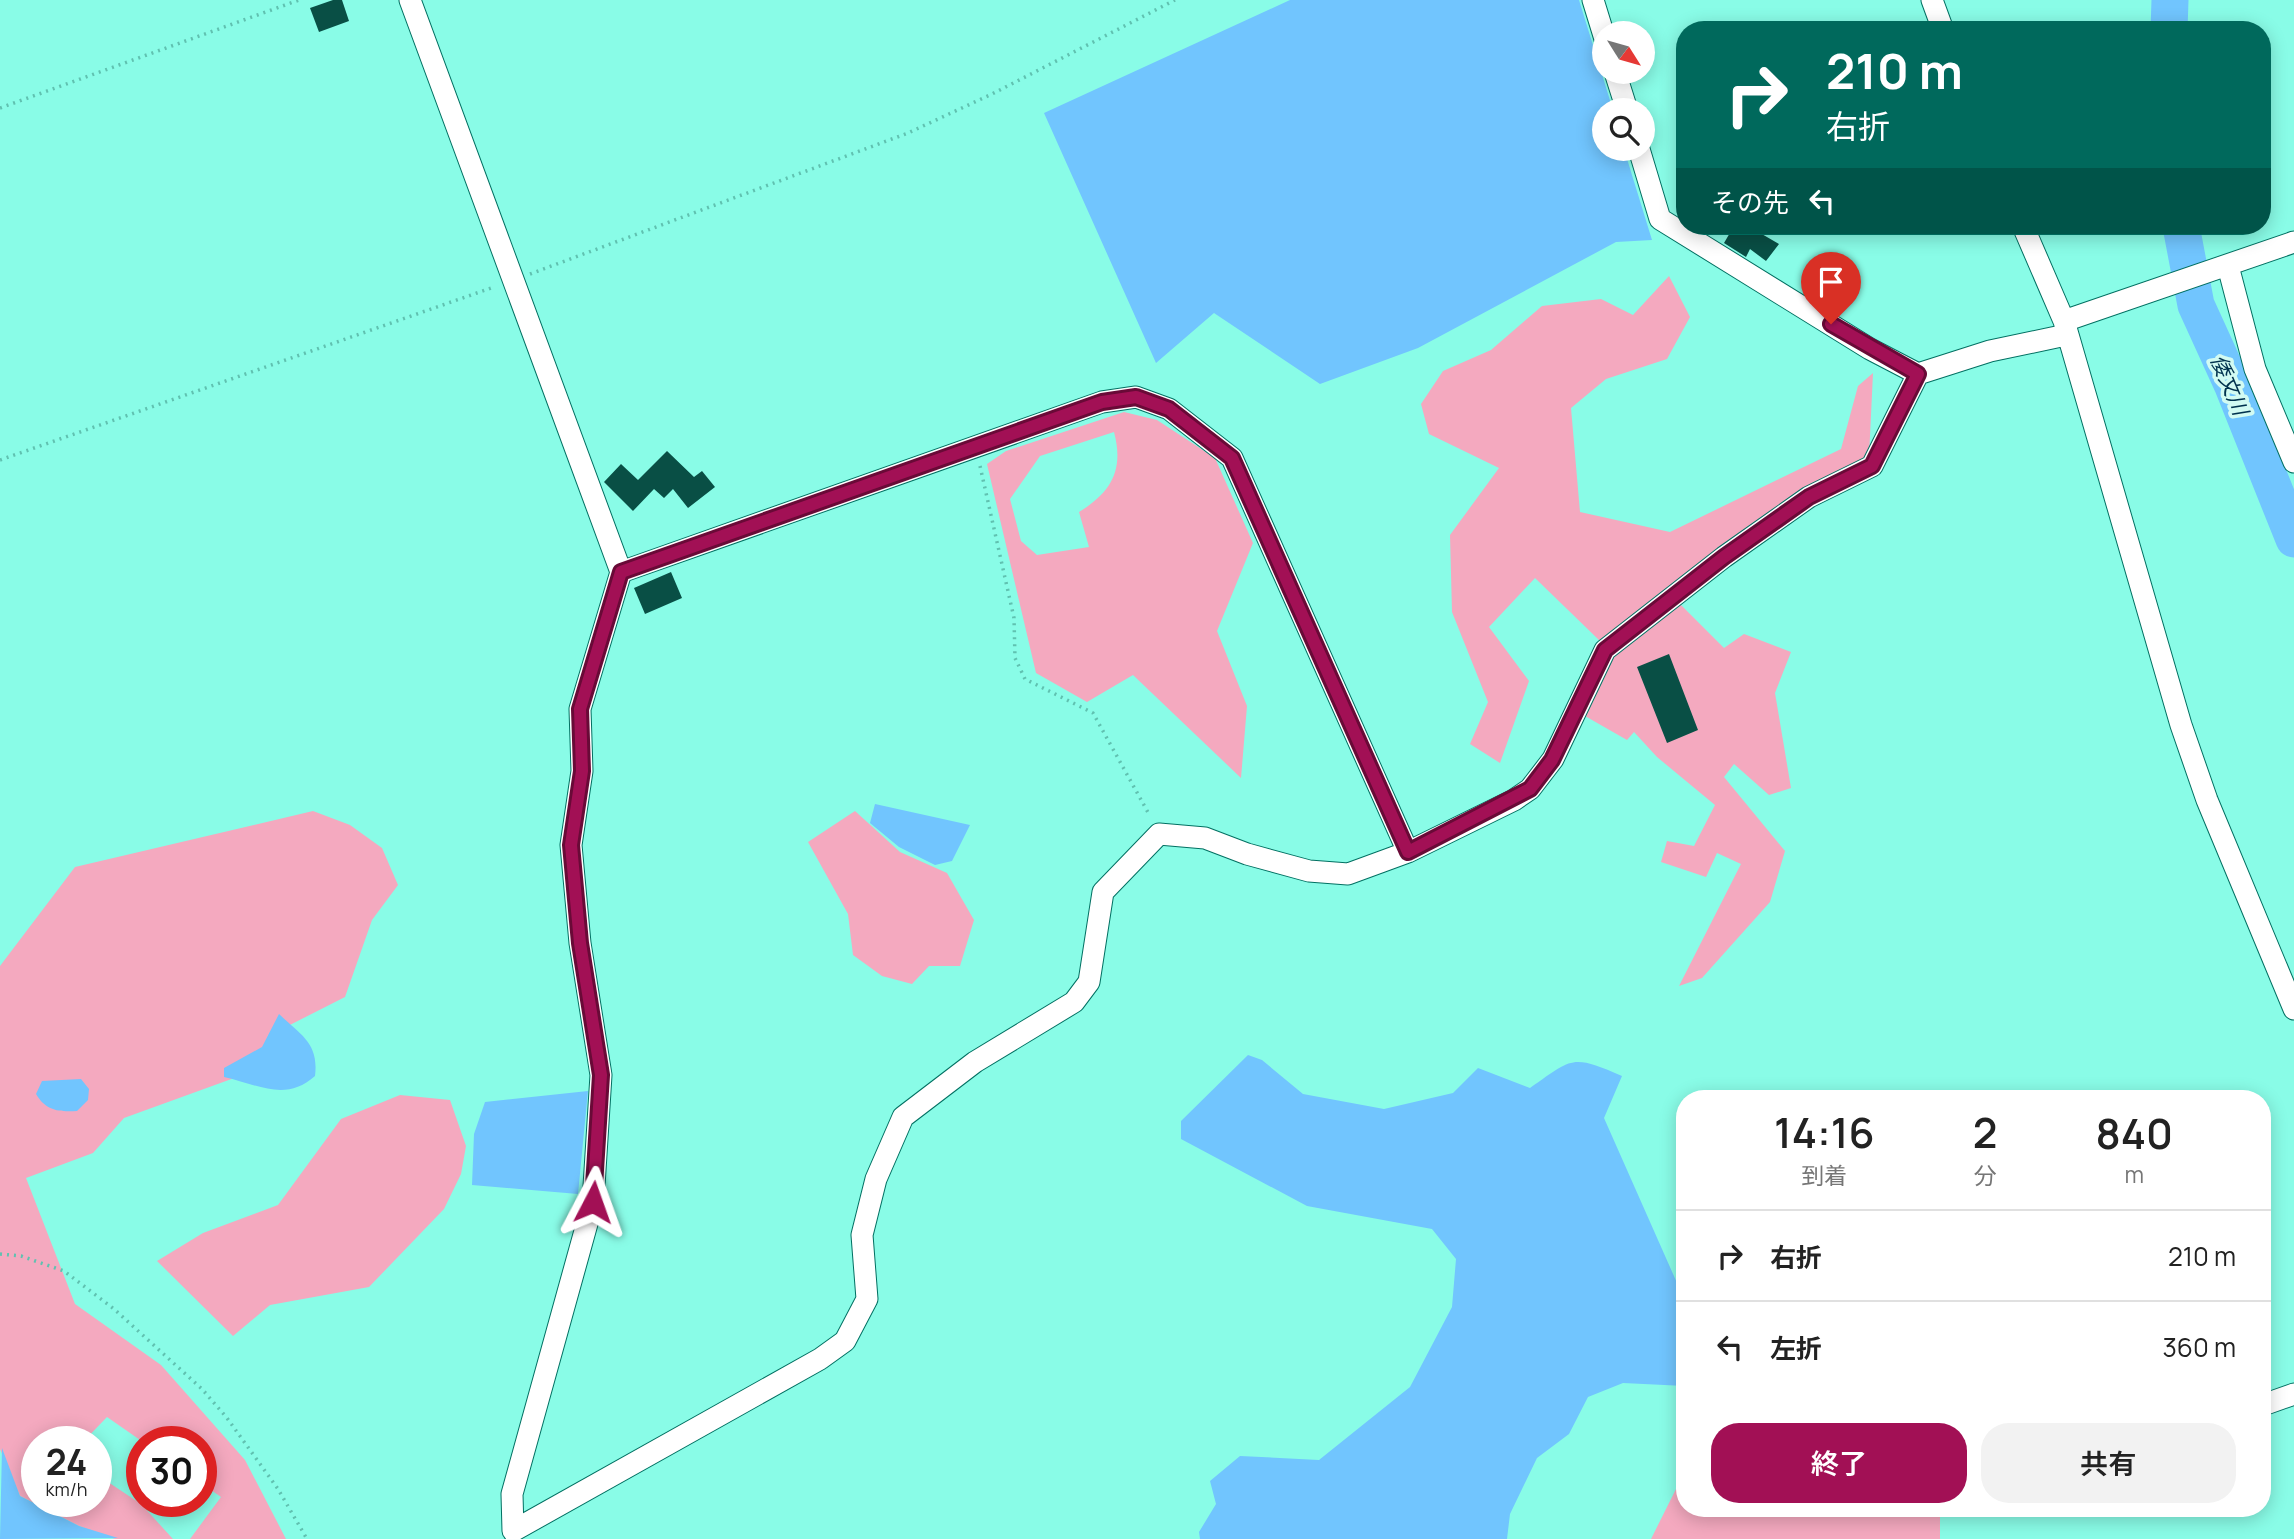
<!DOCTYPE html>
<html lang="ja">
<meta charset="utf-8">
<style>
:root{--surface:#fff;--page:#f2f2f2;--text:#222;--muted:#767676;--line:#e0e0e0;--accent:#a21055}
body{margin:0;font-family:Manrope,"Noto Sans JP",sans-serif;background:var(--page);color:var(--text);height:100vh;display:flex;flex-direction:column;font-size:26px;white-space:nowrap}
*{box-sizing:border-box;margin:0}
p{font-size:23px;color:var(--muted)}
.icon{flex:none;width:38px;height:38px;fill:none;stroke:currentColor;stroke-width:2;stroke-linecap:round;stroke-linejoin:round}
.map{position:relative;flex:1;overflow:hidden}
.panel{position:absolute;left:1676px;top:1090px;width:595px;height:427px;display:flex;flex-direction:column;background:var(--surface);border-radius:28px;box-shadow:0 4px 18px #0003}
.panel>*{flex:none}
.guide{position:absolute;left:1676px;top:21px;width:595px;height:214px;border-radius:28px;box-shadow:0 4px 18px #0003;background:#00695c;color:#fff;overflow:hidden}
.needle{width:46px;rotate:127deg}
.fabs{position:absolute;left:1592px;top:21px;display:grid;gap:14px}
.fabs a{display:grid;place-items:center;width:63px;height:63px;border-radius:50%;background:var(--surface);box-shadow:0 4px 18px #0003;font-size:35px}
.speed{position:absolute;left:21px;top:1426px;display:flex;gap:14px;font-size:35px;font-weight:700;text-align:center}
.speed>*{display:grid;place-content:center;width:91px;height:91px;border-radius:50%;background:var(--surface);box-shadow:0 4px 18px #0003;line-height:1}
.speed small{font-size:18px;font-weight:400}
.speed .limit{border:10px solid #d22;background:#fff;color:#111}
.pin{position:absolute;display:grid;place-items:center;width:60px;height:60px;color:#fff;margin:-72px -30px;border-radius:50% 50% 50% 0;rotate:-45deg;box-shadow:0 0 7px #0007}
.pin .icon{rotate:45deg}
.me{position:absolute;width:77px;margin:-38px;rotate:4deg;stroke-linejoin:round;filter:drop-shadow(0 0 5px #0008)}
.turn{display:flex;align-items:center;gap:24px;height:147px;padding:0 35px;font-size:32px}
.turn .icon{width:91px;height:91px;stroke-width:2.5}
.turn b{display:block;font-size:49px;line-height:60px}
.then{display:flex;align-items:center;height:66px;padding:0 35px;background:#0003;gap:14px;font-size:26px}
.eta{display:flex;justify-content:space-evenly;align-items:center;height:119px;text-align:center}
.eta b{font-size:42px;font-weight:600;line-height:49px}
.cta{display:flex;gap:14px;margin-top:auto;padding:14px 35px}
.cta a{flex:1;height:80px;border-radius:28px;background:var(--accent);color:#fff;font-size:28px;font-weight:600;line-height:80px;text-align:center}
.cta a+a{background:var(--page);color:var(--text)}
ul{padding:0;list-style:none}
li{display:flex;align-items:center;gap:21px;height:91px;padding:0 35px;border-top:2px solid var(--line)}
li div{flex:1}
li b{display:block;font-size:26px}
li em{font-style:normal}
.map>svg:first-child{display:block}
</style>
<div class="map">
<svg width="2294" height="1539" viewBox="0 0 2294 1539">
<rect width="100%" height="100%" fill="#89fce7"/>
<!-- green -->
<path fill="#f4a9bf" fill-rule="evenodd" d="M 1669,276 L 1690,317 L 1667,359 L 1606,379 L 1571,408 L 1580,512 L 1670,532 L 1841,449 L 1858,386 L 1873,373 L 1869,457 L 1667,591 L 1724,648 L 1744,634 L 1791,652 L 1775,693 L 1791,788 L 1769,795 L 1734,764 L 1724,777 L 1785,851 L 1770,902 L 1702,978 L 1679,986 L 1741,864 L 1717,853 L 1706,877 L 1661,862 L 1667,841 L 1694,846 L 1715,805 L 1657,757 L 1634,732 L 1627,740 L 1585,716 L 1599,640 L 1535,578 L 1489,627 L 1529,681 L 1500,763 L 1470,744 L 1488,702 L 1452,612 L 1450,535 L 1499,468 L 1429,434 L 1421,404 L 1443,371 L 1491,350 L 1542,306 L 1601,299 L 1633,315 Z
M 1124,412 L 1157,420 L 1215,458 L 1253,543 L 1217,631 L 1247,706 L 1241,778 L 1133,675 L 1087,702 L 1036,673 L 987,464 L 1006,451 ZM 1114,432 C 1124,469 1112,492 1079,512 L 1089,547 L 1037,555 L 1021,541 L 1010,499 L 1040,456 Z
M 313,811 L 350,825 L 382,848 L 398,885 L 372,920 L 345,997 L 278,1031 L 248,1073 L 124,1118 L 93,1153 L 26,1178 L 75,1304 L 161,1365 L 245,1460 L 286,1539 L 190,1539 L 221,1497 L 201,1483 L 201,1442 L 143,1442 L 107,1417 L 83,1442 L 37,1442 L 37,1502 L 96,1502 L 96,1474 L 141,1504 L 173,1539 L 115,1539 L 79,1526 L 20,1496 L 0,1449 L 0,966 L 75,867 Z
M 855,811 L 900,852 L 947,873 L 974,920 L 960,966 L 929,966 L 912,984 L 882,976 L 853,955 L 848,914 L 808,842 Z
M 400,1095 L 450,1100 L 466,1146 L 461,1174 L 444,1209 L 369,1287 L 270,1305 L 233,1336 L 157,1261 L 203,1233 L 278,1205 L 341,1119 Z
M 1685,1471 L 1685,1508 L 1940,1509 L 1940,1539 L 1651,1539 Z"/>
<!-- water -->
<path fill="#71c5fe" d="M 1290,0 L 1579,0 L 1613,110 L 1605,110 L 1605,149 L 1624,149 L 1652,240 L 1616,242 L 1418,348 L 1320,384 L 1214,313 L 1156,363 L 1044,113 Z
M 875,804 L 970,825 L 952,861 L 935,865 L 899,847 L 870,823 Z
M 279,1014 C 301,1035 319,1043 315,1076 C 286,1102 259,1085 224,1077 L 224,1068 L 262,1047 Z
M 1248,1055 L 1262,1060 L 1303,1094 L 1384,1109 L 1453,1093 L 1478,1068 L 1530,1088 C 1573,1058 1571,1054 1622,1076 L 1604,1118 L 1685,1301 L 1685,1386 L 1623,1383 L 1588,1397 L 1569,1434 L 1537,1458 L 1510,1514 L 1507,1539 L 1200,1539 L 1199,1532 L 1216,1504 L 1210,1481 L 1240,1456 L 1319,1460 L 1410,1387 L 1452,1307 L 1456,1259 L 1432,1229 L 1307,1206 L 1181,1139 L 1181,1121 Z
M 81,1079 L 89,1089 L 88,1100 L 77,1111 C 59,1112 46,1111 36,1094 L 42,1081 Z
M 588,1091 L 578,1194 L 472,1185 L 474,1134 L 485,1102 Z
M 2,1448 L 20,1496 L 79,1526 L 118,1538 L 0,1539 Z"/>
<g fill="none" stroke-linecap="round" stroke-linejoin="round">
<!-- river -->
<path stroke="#71c5fe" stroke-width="37" d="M 2169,30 L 2170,0
M 2181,226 L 2196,305 L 2232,384 L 2294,539"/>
</g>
<!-- building -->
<path fill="#094f45" d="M 333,0 L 342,0 L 349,21 L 319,32 L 310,8 Z
M 1734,226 L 1748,226 L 1779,244 L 1766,261 L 1750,249 L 1746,257 L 1724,243 Z
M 667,451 L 694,477 L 702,471 L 715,487 L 688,508 L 673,489 L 664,498 L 654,489 L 633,511 L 604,482 L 621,464 L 638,480 Z
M 671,572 L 682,598 L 645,614 L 634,588 Z
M 1669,654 L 1698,730 L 1667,743 L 1637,667 Z"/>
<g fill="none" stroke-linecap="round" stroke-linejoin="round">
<defs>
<path id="minor" d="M 410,0 L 621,572 L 580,709 L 582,771 L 571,845 L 580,943 L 601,1075 L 593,1202 L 512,1494 L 513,1531 L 820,1359 L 845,1341 L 867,1299 L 862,1235 L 876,1179 L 903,1117 L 975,1062 L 1074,1002 L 1089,982 L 1103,892 L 1159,834 L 1205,838 L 1247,854 L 1309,871 L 1348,874 L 1408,852 L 1514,800 L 1530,789 L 1553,759 L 1605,650 L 1724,557 L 1809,497 L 1872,466 L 1918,374
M 1593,0 L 1605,39
M 1932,0 L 1943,30
M 1615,72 L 1627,110
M 1639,149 L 1660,219 L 1870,349 L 1918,374 L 1990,351 L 2066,335
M 2023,226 L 2064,321 L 2181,725 L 2207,800 L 2294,1009
M 2228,266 L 2255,369 L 2294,462
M 2064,321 L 2294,242
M 621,572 L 1102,402 L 1136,397 L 1169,409 L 1232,458 L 1408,852
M 2263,1405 L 2294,1394"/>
</defs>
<!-- minor casing -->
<use href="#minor" stroke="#027062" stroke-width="23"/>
<!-- path -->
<path stroke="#60c1b0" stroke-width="3.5" stroke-dasharray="2 5" stroke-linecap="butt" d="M 0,108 L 299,0
M 530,274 L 908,133 L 992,94 L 1175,0
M 0,460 L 494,287
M 980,466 L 1014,618 L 1015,658 L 1025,679 L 1093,713 L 1150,816
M 0,1254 L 21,1256 L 64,1271 L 114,1309 L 202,1389 L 227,1418 L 278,1489 L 307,1539"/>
<!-- minor -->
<use href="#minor" stroke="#fff" stroke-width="21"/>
</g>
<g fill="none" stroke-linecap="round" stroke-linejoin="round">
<defs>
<path id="route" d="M 593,1202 L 601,1075 L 580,943 L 571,845 L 582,771 L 580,709 L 621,572 L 1102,402 L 1136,397 L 1169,409 L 1232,458 L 1408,852 L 1530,789 L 1552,760 L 1605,650 L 1724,557 L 1809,497 L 1872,466 L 1918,374 L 1831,324"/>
</defs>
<!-- route casing -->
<use href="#route" stroke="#690a37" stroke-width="18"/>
<!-- route -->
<use href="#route" stroke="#a21055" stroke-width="12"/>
</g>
<g text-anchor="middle" stroke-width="7" stroke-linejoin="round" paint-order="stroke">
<!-- water labels -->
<g font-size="21" font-style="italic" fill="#00324e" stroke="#d2fbf2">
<text transform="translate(2229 385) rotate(67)" y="7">倭文川</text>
</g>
</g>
</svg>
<div class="fabs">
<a><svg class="needle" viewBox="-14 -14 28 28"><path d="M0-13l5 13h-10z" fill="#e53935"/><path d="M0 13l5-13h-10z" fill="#767676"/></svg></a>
<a><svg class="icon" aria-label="search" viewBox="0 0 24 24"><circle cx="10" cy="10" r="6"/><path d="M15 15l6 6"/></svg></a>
</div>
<div class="speed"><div>24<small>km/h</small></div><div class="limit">30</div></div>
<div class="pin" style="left:1831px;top:324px;background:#d93025"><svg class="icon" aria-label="arrive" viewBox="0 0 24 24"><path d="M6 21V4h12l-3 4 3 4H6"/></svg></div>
<svg class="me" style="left:593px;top:1202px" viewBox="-20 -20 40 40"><path d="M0-17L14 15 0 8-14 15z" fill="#a21055" stroke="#fff" stroke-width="4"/></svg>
<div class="guide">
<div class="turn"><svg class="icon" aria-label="right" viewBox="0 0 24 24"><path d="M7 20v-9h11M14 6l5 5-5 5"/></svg><div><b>210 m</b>右折</div></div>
<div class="then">その先<svg class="icon" aria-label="left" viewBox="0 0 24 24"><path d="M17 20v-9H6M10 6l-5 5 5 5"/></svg></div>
</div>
<section class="panel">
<div class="eta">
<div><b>14:16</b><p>到着</p></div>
<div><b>2</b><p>分</p></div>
<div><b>840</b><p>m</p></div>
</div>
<ul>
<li><svg class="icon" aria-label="right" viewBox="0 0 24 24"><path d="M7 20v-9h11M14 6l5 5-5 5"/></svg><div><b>右折</b></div><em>210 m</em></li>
<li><svg class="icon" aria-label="left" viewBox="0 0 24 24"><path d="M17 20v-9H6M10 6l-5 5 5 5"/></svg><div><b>左折</b></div><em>360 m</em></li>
</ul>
<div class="cta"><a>終了</a><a>共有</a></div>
</section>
</div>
